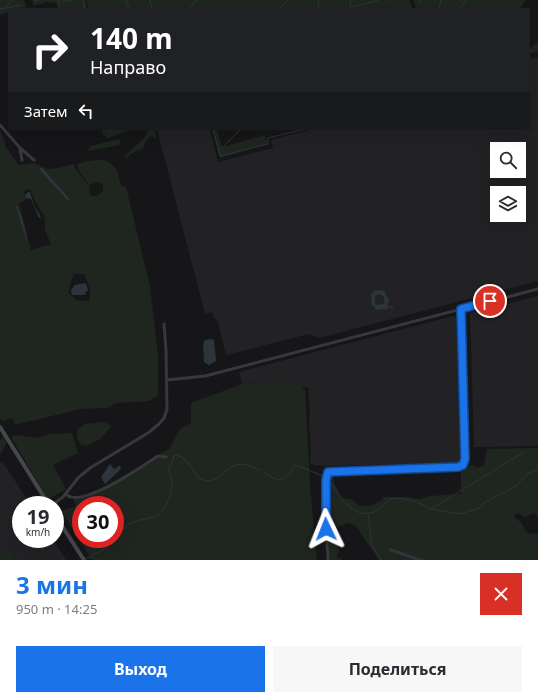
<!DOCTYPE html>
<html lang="ru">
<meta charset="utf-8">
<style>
:root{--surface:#fff;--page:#f7f7f7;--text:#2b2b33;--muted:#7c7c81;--accent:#1a73e8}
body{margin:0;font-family:"Noto Sans",sans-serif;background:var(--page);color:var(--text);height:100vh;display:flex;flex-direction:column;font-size:15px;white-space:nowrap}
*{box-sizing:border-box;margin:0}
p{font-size:13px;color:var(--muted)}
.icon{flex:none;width:22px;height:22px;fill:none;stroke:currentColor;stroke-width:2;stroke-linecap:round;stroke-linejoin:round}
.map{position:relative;height:560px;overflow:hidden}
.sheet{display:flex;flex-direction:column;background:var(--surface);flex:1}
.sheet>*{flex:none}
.banner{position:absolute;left:8px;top:8px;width:522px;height:122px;border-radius:0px;box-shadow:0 4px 16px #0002;background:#202124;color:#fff;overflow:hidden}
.buttons{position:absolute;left:490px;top:142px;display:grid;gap:8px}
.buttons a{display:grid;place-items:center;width:36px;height:36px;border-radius:0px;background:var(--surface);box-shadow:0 4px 16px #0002;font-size:20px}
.speed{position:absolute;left:12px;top:496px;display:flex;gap:8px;font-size:20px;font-weight:700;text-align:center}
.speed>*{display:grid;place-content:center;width:52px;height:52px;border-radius:50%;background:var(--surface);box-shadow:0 4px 16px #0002;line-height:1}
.speed small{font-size:10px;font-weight:400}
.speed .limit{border:6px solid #d22;background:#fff;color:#111}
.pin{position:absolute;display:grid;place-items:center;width:34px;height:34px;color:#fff;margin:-17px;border:2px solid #fff;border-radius:50%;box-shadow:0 1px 4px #0007}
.me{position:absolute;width:44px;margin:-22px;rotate:358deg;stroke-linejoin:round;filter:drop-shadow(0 0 3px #0008)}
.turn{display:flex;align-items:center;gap:14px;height:84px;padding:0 16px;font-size:18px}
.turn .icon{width:52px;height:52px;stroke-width:2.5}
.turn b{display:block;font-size:28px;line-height:34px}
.then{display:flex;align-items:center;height:38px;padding:0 16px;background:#0003;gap:8px;font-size:15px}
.round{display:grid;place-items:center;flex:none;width:42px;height:42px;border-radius:0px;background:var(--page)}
.summary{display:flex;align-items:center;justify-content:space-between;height:68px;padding:0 16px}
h1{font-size:24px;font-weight:700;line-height:30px;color:var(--accent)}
.primary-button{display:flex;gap:8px;margin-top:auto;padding:8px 16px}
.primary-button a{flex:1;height:46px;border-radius:0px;background:var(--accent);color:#fff;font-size:16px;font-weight:700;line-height:46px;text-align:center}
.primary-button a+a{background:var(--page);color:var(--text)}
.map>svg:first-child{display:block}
</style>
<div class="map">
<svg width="538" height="560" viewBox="0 0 538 560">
<rect width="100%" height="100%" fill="#161618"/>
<!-- built -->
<path fill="#222225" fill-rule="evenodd" d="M 538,57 L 538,281 L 319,338 L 309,334 L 226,355 L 217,319 L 214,319 L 212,312 L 205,314 L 157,129 L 210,129 L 218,162 L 273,148 L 271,140 L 313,129 L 529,129 L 529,59 ZM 497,149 L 519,149 L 519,171 L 497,171 ZM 497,193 L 519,193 L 519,215 L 497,215 Z
M 538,296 L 538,446 L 474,447 L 470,313 Z
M 453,316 L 456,317 L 460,447 L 460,461 L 458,463 L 319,466 L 310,464 L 311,449 L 309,425 L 310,412 L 308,388 L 284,382 L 242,384 L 239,372 Z
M 2,461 L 31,505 L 21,505 L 21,539 L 53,539 L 66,560 L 15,560 L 7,548 L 0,557 L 0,464 Z"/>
<!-- green -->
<path fill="#1e261f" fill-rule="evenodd" d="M 0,0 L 24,0 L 27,7 L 20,9 L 9,9 L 9,12 L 0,15 Z
M 32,0 L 85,0 L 87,9 L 58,9 L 56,3 L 46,2 L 34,6 Z
M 86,0 L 409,0 L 413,9 L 391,9 L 391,7 L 388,9 L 89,9 Z
M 414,0 L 526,0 L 519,9 L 416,9 Z
M 538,42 L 538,51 L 529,54 L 529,49 Z
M 102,129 L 132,129 L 108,138 L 103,135 Z
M 155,129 L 156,136 L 155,138 L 150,136 L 145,143 L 143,149 C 137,150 130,153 127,158 L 124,157 L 145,137 L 148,130 Z
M 212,129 L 217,129 L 222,147 L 265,135 L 268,144 L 220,158 Z
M 0,131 L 6,144 L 5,146 L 19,165 L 33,163 L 48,169 L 58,168 L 73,164 L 79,174 L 90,187 L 89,192 L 92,196 L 97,196 L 103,191 L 103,185 L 98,182 L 89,185 L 80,173 L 77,164 C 91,161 106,155 116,169 C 119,173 119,180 121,185 L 126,187 L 150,286 L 158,355 L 158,396 L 149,401 L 116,403 L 107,408 L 80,409 L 15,425 L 13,418 L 2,421 L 0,418 ZM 30,189 L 36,203 L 45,218 L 45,230 L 51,244 L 31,250 L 19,203 L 27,200 L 23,191 ZM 74,274 L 84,274 L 90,288 L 90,301 C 78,301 76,302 69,292 L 70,284 Z
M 116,140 L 120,140 L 121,142 L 119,145 L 88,151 L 90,146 Z
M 284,382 L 302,386 L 305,391 L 310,485 L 317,560 L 92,560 L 61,511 L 76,506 L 73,500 L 100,491 L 170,448 L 180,429 L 191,423 L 191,403 L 242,384 ZM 81,505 L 115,505 L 115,539 L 81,539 Z
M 104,422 L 112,426 L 100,439 L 87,446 L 81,445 L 77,438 L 78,429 L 85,424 Z
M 72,433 L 78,453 L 53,465 L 66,489 L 48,500 L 11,437 L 16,435 L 39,438 L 50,434 Z
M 4,437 L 7,442 L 0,455 L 0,440 Z
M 538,448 L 538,518 L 534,513 L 525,517 L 517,513 L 514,517 L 522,523 L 525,531 L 531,534 L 535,533 L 538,535 L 538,560 L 379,560 L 355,525 L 348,523 L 331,529 L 331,532 L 335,531 L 338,533 L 338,540 L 336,545 L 340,552 L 337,554 L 337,558 L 342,558 L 341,560 L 329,560 L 326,484 L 328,477 L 334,475 L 334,483 L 342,498 L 352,499 C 360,511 373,506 383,499 L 383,497 L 407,497 L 420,499 L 429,496 L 461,494 L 461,469 L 474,465 L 477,468 L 484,465 L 487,449 Z
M 7,548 L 15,560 L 0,560 L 0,557 Z"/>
<!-- water -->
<path fill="#2c353c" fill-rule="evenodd" d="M 40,168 L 42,168 L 67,196 L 70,200 L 68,201 L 39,169 Z
M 28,192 L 30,192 L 34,205 L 41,217 L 39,218 L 31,199 L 26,198 L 25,195 Z
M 16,206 L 17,206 L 22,218 L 27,239 L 26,239 Z
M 85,283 L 87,286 L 88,291 L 86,291 L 85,295 L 72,295 L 71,290 L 75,285 Z
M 381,290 L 384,291 L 389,300 L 387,306 L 392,306 L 393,309 L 392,310 L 391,307 L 387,308 L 386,311 L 385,309 L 377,310 L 372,305 L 371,294 L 374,291 ZM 378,294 L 382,295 C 384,297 385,300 384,304 L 377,305 L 375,304 L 375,297 Z
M 211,339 L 214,340 L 216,361 L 209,365 L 204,362 L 203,344 L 205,340 Z
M 110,464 L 114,469 L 117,468 L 118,466 L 120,466 L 121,469 L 105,484 L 101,477 Z
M 390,548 L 425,560 L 415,560 L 389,551 Z"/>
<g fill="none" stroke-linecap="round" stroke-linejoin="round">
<!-- stream -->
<path stroke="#2c353c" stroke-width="1" d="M 58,0 L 60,9
M 83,0 L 85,9
M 126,0 L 129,9
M 150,0 L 152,9
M 34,1 L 38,0
M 61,2 L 71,0
M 420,2 L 420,0
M 6,7 L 12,0
M 350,7 L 351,0
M 0,9 L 22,5
M 187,9 L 197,0
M 233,9 L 235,6
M 279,9 L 288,0
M 318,9 L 319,0
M 344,9 L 379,0
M 439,9 L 441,0
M 460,9 L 466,0
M 110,129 L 110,132
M 213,129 L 220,156 L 268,144 L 268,138 L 306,129
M 219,151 L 241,129
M 265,473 L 277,480 L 281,480 L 290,474 L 294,465 L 302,467 L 322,476
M 329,479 C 337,494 354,522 376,511 C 382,508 385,503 390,499 L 398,498 L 413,501 L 424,505 L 430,509 L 460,514 L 479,508 L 485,502 L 515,487 L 527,474 L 538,469
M 431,509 L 524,452
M 368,513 L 372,546 L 381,560
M 84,559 L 91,557 L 93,554 C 110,551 116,534 128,525 C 136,519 149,520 158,515 C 167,510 172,492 172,482 C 172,478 169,474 169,470 C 169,465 174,461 174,455 C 192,456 191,478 206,481 C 219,483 228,463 241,464 C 248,464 255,468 261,471"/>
<!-- minor -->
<path stroke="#37383d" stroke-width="3" d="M 0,125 L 20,148 L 34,160
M 20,148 L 22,160
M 167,380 L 205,376 L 538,289
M 66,494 C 80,510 143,466 158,456 L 166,457
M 52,505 L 63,497 L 78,478 L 90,468 L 148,433 L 159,424 L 164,418 L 167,409 L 166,350 L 164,324
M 328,560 C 327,531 321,500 328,472 L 458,467 L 463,465 L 465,459 L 461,309"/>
<!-- secondary -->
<path stroke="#45474d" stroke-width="4" d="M 0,427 L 49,505
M 55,515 L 84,560"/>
</g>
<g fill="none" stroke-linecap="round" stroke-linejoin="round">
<defs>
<path id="route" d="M 326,529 L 326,480 L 328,472 L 458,467 L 463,465 L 465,459 L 461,309 L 490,301"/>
</defs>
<!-- route casing -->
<use href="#route" stroke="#114b97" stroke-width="10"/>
<!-- route -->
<use href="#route" stroke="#1a73e8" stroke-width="7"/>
</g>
</svg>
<div class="buttons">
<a><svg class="icon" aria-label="search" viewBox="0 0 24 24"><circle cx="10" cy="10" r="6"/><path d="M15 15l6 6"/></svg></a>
<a><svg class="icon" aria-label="layers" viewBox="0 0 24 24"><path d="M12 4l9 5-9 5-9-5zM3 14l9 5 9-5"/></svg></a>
</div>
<div class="speed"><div>19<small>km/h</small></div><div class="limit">30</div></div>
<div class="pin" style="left:490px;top:301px;background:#d93025"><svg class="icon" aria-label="arrive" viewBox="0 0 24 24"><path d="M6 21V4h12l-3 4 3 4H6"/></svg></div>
<svg class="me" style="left:326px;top:529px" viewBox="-20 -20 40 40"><path d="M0-17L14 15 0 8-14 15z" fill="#1a73e8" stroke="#fff" stroke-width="4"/></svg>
<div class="banner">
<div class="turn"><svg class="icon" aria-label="right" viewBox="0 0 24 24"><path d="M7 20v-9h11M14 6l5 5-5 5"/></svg><div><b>140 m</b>Направо</div></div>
<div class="then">Затем<svg class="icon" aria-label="left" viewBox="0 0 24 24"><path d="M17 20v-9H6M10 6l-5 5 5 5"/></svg></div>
</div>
</div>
<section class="sheet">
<div class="summary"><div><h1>3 мин</h1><p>950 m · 14:25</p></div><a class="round" style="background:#d93025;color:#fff"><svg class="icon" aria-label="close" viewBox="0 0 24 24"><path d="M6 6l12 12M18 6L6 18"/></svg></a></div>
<div class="primary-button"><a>Выход</a><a>Поделиться</a></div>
</section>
